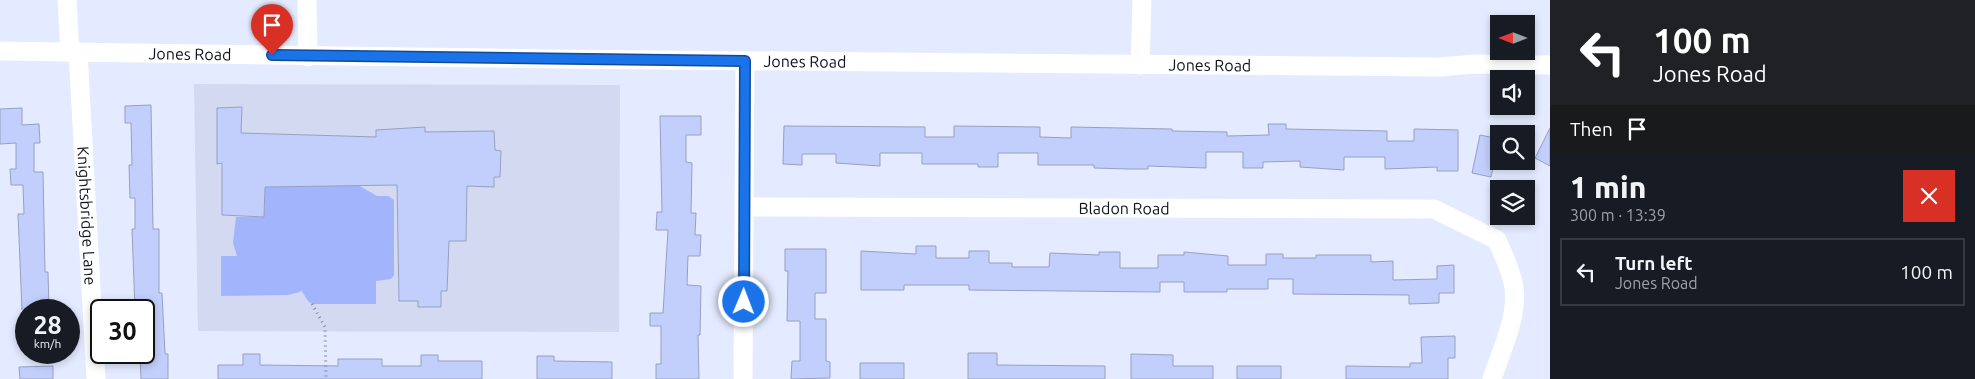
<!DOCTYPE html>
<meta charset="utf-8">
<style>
:root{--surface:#171b24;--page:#242831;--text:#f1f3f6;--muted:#9ea1a6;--line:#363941}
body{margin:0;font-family:Ubuntu,sans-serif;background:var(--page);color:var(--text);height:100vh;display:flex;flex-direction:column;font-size:19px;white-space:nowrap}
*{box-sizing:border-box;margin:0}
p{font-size:16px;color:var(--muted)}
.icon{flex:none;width:28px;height:28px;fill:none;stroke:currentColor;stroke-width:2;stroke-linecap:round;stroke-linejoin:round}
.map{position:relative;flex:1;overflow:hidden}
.panel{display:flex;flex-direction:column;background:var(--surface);width:425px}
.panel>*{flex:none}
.top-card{background:#202124;color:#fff;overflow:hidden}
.needle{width:32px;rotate:270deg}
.fabs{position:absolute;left:1490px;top:15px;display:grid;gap:10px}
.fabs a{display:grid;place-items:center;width:45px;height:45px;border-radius:0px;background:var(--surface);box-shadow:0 2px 8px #0003;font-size:25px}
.speed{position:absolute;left:15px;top:299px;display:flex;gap:10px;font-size:25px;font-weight:700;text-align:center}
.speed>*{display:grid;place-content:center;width:65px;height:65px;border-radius:50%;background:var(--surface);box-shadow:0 2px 8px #0003;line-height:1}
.speed small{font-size:12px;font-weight:400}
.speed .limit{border:2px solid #111;border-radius:8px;background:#fff;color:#111}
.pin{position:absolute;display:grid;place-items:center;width:42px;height:42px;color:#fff;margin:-51px -21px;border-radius:50% 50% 50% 0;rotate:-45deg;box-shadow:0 0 5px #0007}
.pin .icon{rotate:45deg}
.me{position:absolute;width:55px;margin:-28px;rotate:1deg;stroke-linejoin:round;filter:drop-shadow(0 0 4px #0008)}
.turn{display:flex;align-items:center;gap:18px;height:105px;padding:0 20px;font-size:22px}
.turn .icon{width:65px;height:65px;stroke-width:2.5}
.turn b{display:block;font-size:35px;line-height:42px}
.then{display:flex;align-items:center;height:48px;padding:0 20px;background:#0003;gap:10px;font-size:19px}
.round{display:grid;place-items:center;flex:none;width:52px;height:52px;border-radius:0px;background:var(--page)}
.overview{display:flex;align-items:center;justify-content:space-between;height:85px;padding:0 20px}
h1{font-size:30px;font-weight:800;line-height:38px}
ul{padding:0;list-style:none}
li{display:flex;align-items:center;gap:15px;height:68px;margin:0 10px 8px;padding:0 10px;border:2px solid var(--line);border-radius:0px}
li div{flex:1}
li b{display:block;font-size:19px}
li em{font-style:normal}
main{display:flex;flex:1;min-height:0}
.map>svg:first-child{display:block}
</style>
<main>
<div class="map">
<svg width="1550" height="379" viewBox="0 0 1550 379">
<rect width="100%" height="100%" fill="#e4eaff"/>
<!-- built -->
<path fill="#d2d9f0" d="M 194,84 L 620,85 L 619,332 L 198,331 Z"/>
<!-- green -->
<path fill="#a2b4fc" d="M 358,185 L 377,196 L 388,196 L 394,200 L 394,275 L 391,279 L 376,281 L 376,304 L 312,304 L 308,301 L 301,290 L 300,292 L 288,295 L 221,296 L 221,256 L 237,256 L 233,243 L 236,217 L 264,217 L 265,187 Z"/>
<!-- building -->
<path fill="#c2cffc" stroke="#97a0c0" d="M 151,105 L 153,229 L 159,229 L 159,293 L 162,293 L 165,354 L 168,354 L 168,379 L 141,379 L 140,355 L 146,355 L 145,317 L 144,310 L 135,310 L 132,229 L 135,229 L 135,198 L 130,198 L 129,165 L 132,165 L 131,123 L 125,123 L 125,106 Z
M 242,107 L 241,133 L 376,137 L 376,130 L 425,127 L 425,132 L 494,131 L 495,150 L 501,151 L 500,177 L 494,177 L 494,187 L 467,186 L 466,241 L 449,241 L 447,291 L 441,291 L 441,307 L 418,307 L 418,301 L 399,301 L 397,185 L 265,187 L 264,217 L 222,215 L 222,163 L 217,164 L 217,108 Z
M 22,108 L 22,125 L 39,124 L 40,143 L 34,143 L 34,172 L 43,172 L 45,272 L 48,272 L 49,310 L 22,310 L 18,214 L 24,214 L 23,185 L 11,185 L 10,169 L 16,169 L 16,143 L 0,144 L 0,109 Z
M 660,116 L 701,116 L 701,135 L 686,135 L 686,162 L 692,163 L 691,213 L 696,213 L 695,235 L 701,235 L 700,256 L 688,256 L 687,285 L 701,286 L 700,335 L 698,335 L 699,379 L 656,379 L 656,364 L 661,364 L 661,326 L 650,326 L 650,313 L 663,313 L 668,230 L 656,230 L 657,212 L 662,212 Z
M 1268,124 L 1286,124 L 1286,129 L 1387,131 L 1387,141 L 1414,141 L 1414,129 L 1458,130 L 1458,171 L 1437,171 L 1437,167 L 1385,169 L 1385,157 L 1344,157 L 1344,170 L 1300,167 L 1300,161 L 1263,162 L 1263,168 L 1243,168 L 1243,152 L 1206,152 L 1206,168 L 1148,166 L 1148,169 L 1128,169 L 1094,168 L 1094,165 L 1038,165 L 1038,153 L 998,153 L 998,167 L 978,167 L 978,164 L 922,164 L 922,153 L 880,153 L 880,166 L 836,163 L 836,154 L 802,154 L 802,165 L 783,164 L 784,126 L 925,127 L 925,137 L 954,137 L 954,126 L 1040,127 L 1040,137 L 1071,138 L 1071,127 L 1172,129 L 1172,131 L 1227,132 L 1227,136 L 1269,135 Z
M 1550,128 L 1550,166 L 1535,158 Z
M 1480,135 L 1499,139 L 1499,165 L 1494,164 L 1491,177 L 1472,173 Z
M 916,246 L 936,246 L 936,258 L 969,258 L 969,251 L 989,251 L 989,263 L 1012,263 L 1012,267 L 1049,267 L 1050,253 L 1099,255 L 1099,252 L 1120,252 L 1120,268 L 1158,268 L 1158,255 L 1184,255 L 1184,252 L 1228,256 L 1228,265 L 1266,265 L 1266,254 L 1283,254 L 1283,258 L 1316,258 L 1316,255 L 1371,255 L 1371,262 L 1393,261 L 1393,280 L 1437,279 L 1437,266 L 1454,265 L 1454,293 L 1439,293 L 1439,303 L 1409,304 L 1409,295 L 1293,294 L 1293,279 L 1268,279 L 1268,289 L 1227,289 L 1227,292 L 1184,292 L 1184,282 L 1160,282 L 1160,292 L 969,290 L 969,285 L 904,285 L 904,290 L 861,290 L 861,251 L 916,254 Z
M 785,249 L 826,249 L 826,293 L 815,293 L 815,319 L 826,319 L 826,361 L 830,362 L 830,378 L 791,379 L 792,361 L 800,361 L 800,321 L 787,321 L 788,271 L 785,271 Z
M 1455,336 L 1455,358 L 1448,358 L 1448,379 L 1346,379 L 1346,366 L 1410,367 L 1410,363 L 1422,363 L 1421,337 Z
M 968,353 L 997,353 L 997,365 L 1105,366 L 1105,379 L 968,379 Z
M 243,354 L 260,354 L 260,365 L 338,366 L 338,359 L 382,359 L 382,366 L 421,366 L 421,355 L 438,355 L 438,361 L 482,361 L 482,379 L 218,379 L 218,365 L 243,365 Z
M 1131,354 L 1173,355 L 1173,366 L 1213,366 L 1213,379 L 1131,379 Z
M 537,356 L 554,356 L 554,361 L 612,362 L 612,379 L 537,379 Z
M 860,363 L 904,363 L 904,379 L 860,379 Z
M 53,366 L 53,379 L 20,379 L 19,367 Z
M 1237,366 L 1281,366 L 1281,379 L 1237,379 Z"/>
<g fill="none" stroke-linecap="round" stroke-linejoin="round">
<!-- path -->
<path stroke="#868b9b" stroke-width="3" stroke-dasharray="1 4" stroke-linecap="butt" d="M 312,304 L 325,327 L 326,379"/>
<!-- minor -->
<g stroke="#fff" stroke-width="19">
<path d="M 67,0 L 70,52"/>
<path d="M 307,0 L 308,57"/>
<path id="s1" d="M 0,51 L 555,59 L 1440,67 L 1475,64 L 1550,65"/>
<path id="s2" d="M 78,52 L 96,379"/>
<path d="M 1140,65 L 1142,0"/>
<path id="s3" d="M 745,207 L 1434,209 L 1497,240 C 1503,255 1512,271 1514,288 C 1518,317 1501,351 1492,379"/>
<path d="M 743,379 L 745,61"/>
</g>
</g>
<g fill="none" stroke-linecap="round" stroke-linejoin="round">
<defs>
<path id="route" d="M 272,55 L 745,61 L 744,302"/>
</defs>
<!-- route casing -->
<use href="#route" stroke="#114b97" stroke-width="12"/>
<!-- route -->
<use href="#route" stroke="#1a73e8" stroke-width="9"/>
</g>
<g text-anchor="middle" stroke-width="4" stroke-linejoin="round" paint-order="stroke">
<!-- street labels -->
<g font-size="16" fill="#10131e" stroke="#e4eaff">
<text dy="6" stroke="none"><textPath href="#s1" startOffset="190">Jones Road</textPath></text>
<text dy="6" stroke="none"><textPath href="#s1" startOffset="805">Jones Road</textPath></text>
<text dy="6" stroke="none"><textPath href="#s1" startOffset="1210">Jones Road</textPath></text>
<text dy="6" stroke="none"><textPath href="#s3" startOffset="379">Bladon Road</textPath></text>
<text dy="6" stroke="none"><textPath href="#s2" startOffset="164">Knightsbridge Lane</textPath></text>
</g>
</g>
</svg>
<div class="fabs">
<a><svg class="needle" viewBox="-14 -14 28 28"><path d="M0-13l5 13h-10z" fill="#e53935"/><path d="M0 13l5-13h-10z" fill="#9ea1a6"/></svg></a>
<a><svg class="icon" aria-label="sound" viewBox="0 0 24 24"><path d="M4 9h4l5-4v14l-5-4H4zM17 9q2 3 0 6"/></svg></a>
<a><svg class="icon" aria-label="search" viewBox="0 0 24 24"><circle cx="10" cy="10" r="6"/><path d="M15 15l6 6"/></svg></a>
<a><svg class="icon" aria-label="layers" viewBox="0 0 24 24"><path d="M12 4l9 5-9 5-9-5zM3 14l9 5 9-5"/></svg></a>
</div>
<div class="speed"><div>28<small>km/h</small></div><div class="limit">30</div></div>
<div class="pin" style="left:272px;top:55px;background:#d93025"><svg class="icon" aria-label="arrive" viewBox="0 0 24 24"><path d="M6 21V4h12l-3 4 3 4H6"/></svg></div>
<svg class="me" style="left:744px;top:302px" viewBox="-20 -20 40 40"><circle r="17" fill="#1a73e8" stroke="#fff" stroke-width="3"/><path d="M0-11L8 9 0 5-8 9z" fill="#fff"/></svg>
</div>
<section class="panel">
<div class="top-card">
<div class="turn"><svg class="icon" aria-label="left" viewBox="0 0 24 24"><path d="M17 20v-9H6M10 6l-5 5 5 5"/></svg><div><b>100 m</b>Jones Road</div></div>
<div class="then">Then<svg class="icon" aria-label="arrive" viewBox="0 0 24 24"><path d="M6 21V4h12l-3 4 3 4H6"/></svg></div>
</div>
<div class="overview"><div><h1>1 min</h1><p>300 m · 13:39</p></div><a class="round" style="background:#d93025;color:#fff"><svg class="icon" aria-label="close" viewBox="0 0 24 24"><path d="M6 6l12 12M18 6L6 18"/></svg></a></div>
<ul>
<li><svg class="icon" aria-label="left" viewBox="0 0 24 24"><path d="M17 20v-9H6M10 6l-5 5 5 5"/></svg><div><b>Turn left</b><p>Jones Road</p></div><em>100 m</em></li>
</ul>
</section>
</main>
